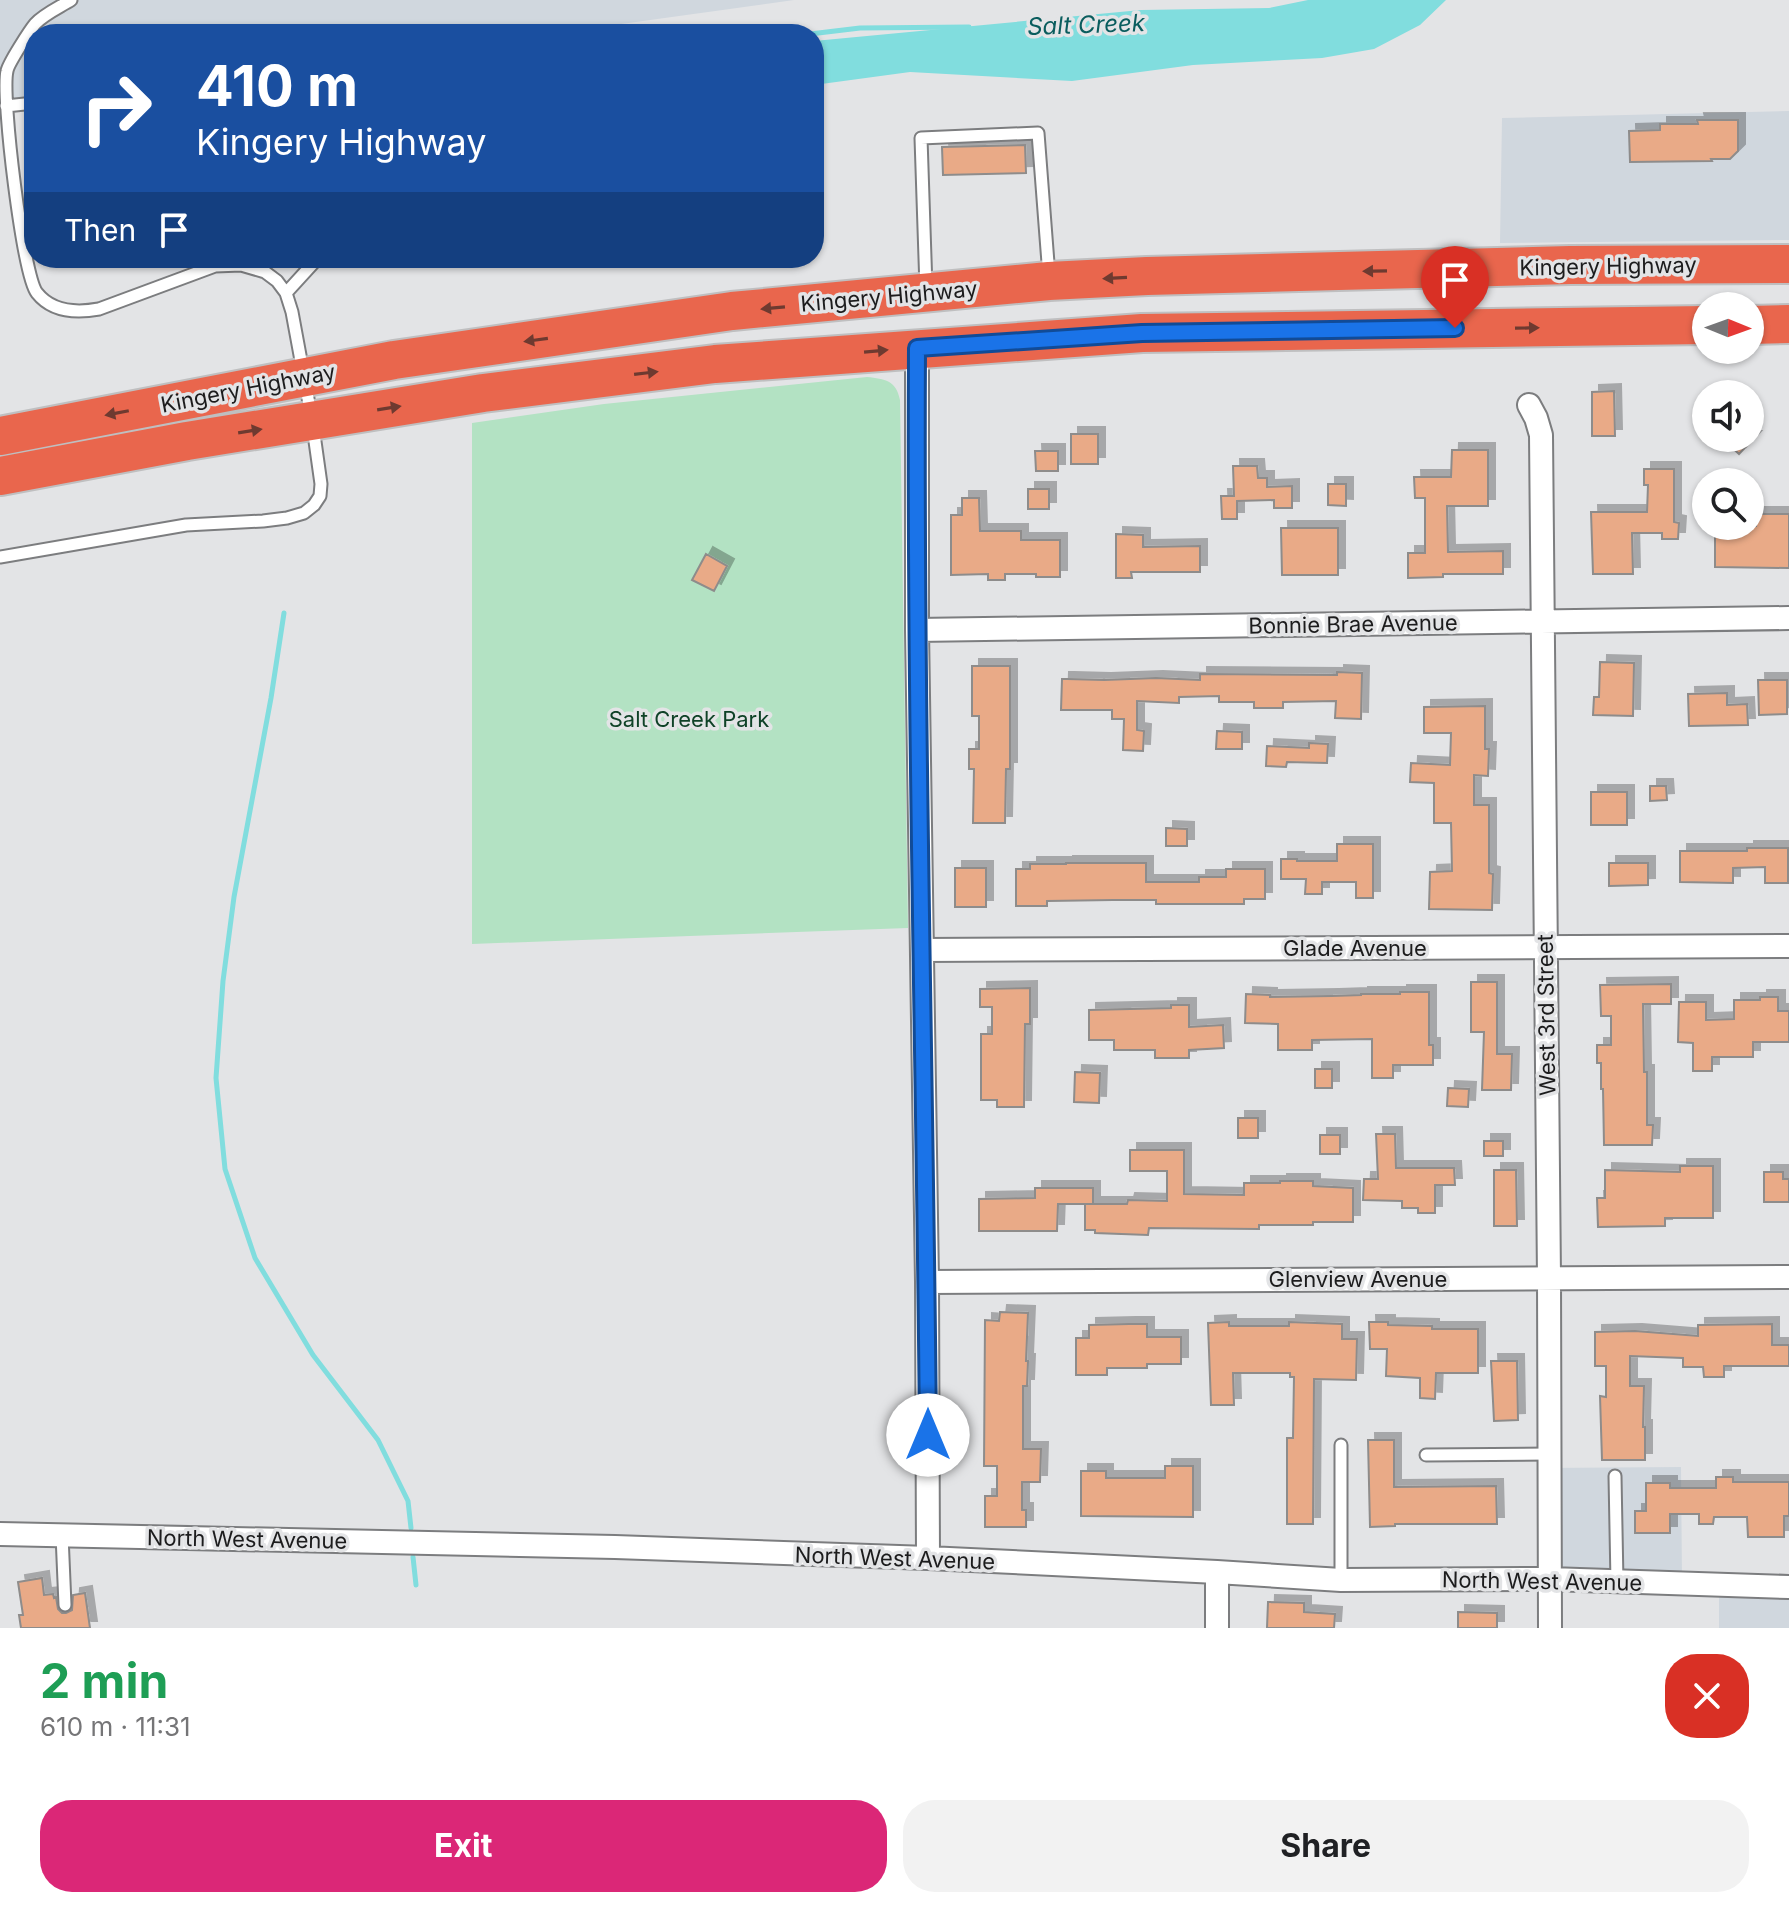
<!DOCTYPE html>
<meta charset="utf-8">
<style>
:root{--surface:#fff;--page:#f2f2f2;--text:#202124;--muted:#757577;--accent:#db2777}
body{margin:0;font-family:Inter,sans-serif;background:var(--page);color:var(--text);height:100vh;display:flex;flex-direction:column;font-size:30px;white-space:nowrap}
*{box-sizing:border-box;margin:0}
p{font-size:26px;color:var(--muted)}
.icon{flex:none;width:44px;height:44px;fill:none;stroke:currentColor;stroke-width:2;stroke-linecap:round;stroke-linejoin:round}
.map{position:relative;height:1628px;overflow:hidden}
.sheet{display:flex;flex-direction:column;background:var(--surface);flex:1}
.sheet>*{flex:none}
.top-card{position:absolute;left:24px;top:24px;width:800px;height:244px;border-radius:32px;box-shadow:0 2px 6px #0004;background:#1a4fa0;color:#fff;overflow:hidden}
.needle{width:52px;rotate:91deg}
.fabs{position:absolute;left:1692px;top:292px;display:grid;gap:16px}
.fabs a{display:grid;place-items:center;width:72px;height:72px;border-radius:50%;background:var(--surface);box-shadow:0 2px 6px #0004;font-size:40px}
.pin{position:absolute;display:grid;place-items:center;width:68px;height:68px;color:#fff;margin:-82px -34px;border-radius:50% 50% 50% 0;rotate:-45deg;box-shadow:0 0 8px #0007}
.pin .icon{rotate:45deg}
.me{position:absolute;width:88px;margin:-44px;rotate:0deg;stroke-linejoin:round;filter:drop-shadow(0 0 6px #0008)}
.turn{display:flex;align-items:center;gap:28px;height:168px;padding:0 40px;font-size:36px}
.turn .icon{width:104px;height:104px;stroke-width:2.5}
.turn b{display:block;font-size:56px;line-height:68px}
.then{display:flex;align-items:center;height:76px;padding:0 40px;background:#0003;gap:16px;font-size:30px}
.round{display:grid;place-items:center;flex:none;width:84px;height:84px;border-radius:32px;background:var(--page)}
.headline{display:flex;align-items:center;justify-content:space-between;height:136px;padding:0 40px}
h1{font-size:48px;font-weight:700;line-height:60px;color:#1e9e55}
.action{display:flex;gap:16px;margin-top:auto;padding:16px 40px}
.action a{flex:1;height:92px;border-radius:32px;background:var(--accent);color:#fff;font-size:32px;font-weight:700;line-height:92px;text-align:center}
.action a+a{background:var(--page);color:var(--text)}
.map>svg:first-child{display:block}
</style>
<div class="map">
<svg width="1789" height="1628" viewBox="0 0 1789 1628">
<defs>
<filter id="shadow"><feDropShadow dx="7" dy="-7" stdDeviation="0" flood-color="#0004"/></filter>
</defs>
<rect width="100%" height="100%" fill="#e3e4e6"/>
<!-- built -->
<path fill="#d0d7de" d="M 0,0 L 794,0 L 549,34 L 34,34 L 34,106 L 0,110 Z
M 1789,111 L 1789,240 L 1500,243 L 1502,118 Z
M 1681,1467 L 1682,1580 L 1542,1576 L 1544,1468 Z
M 1719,1597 L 1789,1599 L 1789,1628 L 1719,1628 Z"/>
<!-- green -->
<path fill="#b3e2c3" d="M 867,377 C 885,379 896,380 900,400 L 908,928 L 472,944 L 472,423 L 604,404 Z"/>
<!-- water -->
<path fill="#81ddde" d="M 1308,0 L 1446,0 L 1420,25 L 1374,49 L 1322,58 L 1193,65 L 1072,81 L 910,72 L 814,85 L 814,41 L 1141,10 L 1269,8 Z"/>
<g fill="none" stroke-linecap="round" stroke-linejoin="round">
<!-- stream -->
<path stroke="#81ddde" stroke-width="5" d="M 810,34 L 860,28 L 969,27
M 284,613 L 271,698 L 234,897 L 223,981 L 216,1078 L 225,1169 L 255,1258 L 313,1355 L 378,1440 L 408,1501 L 411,1528
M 413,1557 L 416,1585"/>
</g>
<!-- building -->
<path fill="#e9aa87" stroke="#8e8c8b" stroke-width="2" filter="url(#shadow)" d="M 1697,120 L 1738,120 L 1738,151 L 1730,159 L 1711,159 L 1712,161 L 1630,162 L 1629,131 L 1660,130 L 1660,124 L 1698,124 Z
M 1025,145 L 1026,173 L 943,175 L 942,147 Z
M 1614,391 L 1615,436 L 1592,436 L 1592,392 Z
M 1071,434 L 1098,434 L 1098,464 L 1071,464 Z
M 1722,438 L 1754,438 L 1739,454 Z
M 1452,450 L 1488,450 L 1488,506 L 1447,506 L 1448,552 L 1503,551 L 1503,574 L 1443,574 L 1443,577 L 1408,578 L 1408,553 L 1425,553 L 1425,498 L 1415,498 L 1414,477 L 1451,477 Z
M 1035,451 L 1058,451 L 1058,471 L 1036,471 Z
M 1233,466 L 1257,466 L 1258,478 L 1267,478 L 1267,487 L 1292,486 L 1292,508 L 1274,508 L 1274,500 L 1237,501 L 1237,519 L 1222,519 L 1221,496 L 1234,496 Z
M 1644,469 L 1674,469 L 1674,522 L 1679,523 L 1678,539 L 1662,539 L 1662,533 L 1632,533 L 1633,574 L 1593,574 L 1591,512 L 1647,512 L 1648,485 L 1644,485 Z
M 1328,484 L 1346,484 L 1346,506 L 1328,505 Z
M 1028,489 L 1049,489 L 1049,509 L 1028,509 Z
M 962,498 L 979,498 L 980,531 L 1021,531 L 1021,540 L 1060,540 L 1060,577 L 1036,577 L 1036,574 L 1005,574 L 1005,580 L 988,580 L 988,574 L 951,575 L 951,515 L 962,515 Z
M 1756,514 L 1789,514 L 1789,568 L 1715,567 L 1715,526 L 1756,526 Z
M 1281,528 L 1338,528 L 1338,575 L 1282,575 Z
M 1116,534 L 1143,535 L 1143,547 L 1200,546 L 1200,572 L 1131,572 L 1132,578 L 1116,578 Z
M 706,554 L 727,566 L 714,591 L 692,580 Z
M 1600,662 L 1634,663 L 1633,716 L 1593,715 L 1594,697 L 1599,697 Z
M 972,666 L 1010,666 L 1010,769 L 1006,769 L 1005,823 L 973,823 L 974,769 L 969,769 L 969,749 L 979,749 L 979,716 L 972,716 Z
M 1337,672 L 1362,673 L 1361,719 L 1335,718 L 1336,701 L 1283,702 L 1283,708 L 1254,708 L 1254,702 L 1219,702 L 1219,696 L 1179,697 L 1179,703 L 1137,701 L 1137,730 L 1144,731 L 1143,751 L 1123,750 L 1124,719 L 1112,719 L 1112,710 L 1061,710 L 1062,679 L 1067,679 L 1104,680 L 1156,678 L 1200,680 L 1200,674 L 1337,675 Z
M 1758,680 L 1787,680 L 1787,714 L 1759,715 Z
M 1727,693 L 1727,705 L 1747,704 L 1748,725 L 1689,726 L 1688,694 Z
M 1485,706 L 1485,749 L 1489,749 L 1488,776 L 1474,775 L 1474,805 L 1489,805 L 1489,873 L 1493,874 L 1492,910 L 1429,909 L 1430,872 L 1452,871 L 1451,823 L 1434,823 L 1434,783 L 1410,782 L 1411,763 L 1450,765 L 1451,733 L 1424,733 L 1424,707 Z
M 1217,731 L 1242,732 L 1242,749 L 1216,749 Z
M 1309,743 L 1328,744 L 1327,763 L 1287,762 L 1286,767 L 1266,766 L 1267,746 L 1309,748 Z
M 1650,786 L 1666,786 L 1667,800 L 1650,801 Z
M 1591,792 L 1627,792 L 1627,825 L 1591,825 Z
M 1166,828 L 1187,829 L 1187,846 L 1166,846 Z
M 1337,844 L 1373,844 L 1373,898 L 1356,898 L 1356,882 L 1322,882 L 1322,894 L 1305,894 L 1306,879 L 1281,879 L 1281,859 L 1297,859 L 1297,861 L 1337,861 Z
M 1747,848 L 1788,848 L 1788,883 L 1765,883 L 1765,867 L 1733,868 L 1733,883 L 1680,882 L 1680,851 L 1747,851 Z
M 1066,863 L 1146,863 L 1146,882 L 1199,882 L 1199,877 L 1226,877 L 1226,869 L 1265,869 L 1265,899 L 1244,899 L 1244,904 L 1156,904 L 1156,900 L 1113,900 L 1047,901 L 1047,906 L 1016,906 L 1016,869 L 1030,869 L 1030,864 L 1066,864 Z
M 1609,863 L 1648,863 L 1648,885 L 1609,886 Z
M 955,868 L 986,868 L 986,907 L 955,907 Z
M 1471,982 L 1497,982 L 1497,1054 L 1512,1054 L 1511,1090 L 1482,1090 L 1484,1032 L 1471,1032 Z
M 1671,984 L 1671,1004 L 1643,1004 L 1644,1072 L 1647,1072 L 1647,1125 L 1653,1125 L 1652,1145 L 1604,1145 L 1603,1089 L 1601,1089 L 1601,1063 L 1597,1063 L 1597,1045 L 1611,1045 L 1611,1016 L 1601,1016 L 1600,985 Z
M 1030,988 L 1030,1024 L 1025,1024 L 1024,1107 L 997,1107 L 997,1100 L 981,1100 L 981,1034 L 992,1034 L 992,1007 L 980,1007 L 980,989 Z
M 1400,992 L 1429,992 L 1429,1045 L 1433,1045 L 1433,1065 L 1393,1065 L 1393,1078 L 1372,1078 L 1372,1039 L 1312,1040 L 1312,1050 L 1278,1050 L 1278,1024 L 1245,1023 L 1246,994 L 1270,995 L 1270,997 L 1332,996 L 1361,995 L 1361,994 L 1400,994 Z
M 1760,997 L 1778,997 L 1778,1011 L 1789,1011 L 1789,1042 L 1753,1042 L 1753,1057 L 1712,1057 L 1712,1071 L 1693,1071 L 1693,1043 L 1678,1042 L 1679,1002 L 1706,1002 L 1706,1020 L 1734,1019 L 1734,1000 L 1760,1000 Z
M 1171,1005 L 1189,1005 L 1189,1027 L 1223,1025 L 1224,1048 L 1189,1050 L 1189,1058 L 1155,1058 L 1155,1050 L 1114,1050 L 1114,1040 L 1089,1040 L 1089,1010 L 1171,1008 Z
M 1315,1069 L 1332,1069 L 1332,1088 L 1315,1088 Z
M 1075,1072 L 1100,1073 L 1099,1103 L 1074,1102 Z
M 1448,1088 L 1469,1089 L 1468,1107 L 1447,1106 Z
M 1238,1118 L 1258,1118 L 1258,1138 L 1238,1138 Z
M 1376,1134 L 1395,1134 L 1396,1168 L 1454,1168 L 1455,1185 L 1435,1185 L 1435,1213 L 1418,1213 L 1418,1208 L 1402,1208 L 1402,1201 L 1363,1200 L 1364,1179 L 1378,1179 Z
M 1320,1135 L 1340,1135 L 1340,1154 L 1320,1154 Z
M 1484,1141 L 1503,1141 L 1503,1156 L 1484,1156 Z
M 1130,1150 L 1184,1150 L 1184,1194 L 1244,1195 L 1244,1183 L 1280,1183 L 1280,1181 L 1313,1181 L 1313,1186 L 1353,1188 L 1353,1222 L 1313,1222 L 1313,1225 L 1259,1225 L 1259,1229 L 1149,1228 L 1148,1235 L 1095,1233 L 1095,1230 L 1085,1230 L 1085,1204 L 1127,1204 L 1128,1200 L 1167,1201 L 1167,1171 L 1130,1171 Z
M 1680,1166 L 1713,1166 L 1713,1218 L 1665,1218 L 1665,1226 L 1598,1227 L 1597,1198 L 1605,1198 L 1605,1170 L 1680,1172 Z
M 1494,1170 L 1516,1170 L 1517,1226 L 1494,1226 Z
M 1764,1172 L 1783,1172 L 1783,1179 L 1789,1179 L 1789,1202 L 1764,1202 Z
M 1035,1188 L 1093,1188 L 1093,1204 L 1058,1204 L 1057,1231 L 979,1231 L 979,1199 L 1035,1198 Z
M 1000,1312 L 1028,1313 L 1026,1361 L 1028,1361 L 1027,1386 L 1023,1386 L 1023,1449 L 1041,1449 L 1040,1482 L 1022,1482 L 1022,1510 L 1026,1510 L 1026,1527 L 985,1527 L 985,1496 L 997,1496 L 997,1466 L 984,1466 L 985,1320 L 999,1321 Z
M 1229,1322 L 1229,1326 L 1289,1326 L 1289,1322 L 1342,1324 L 1342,1339 L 1357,1339 L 1356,1380 L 1314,1379 L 1313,1524 L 1287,1524 L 1287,1438 L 1293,1438 L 1294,1377 L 1290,1377 L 1290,1373 L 1233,1373 L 1234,1405 L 1211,1405 L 1208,1323 Z
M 1369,1322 L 1388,1322 L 1388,1325 L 1432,1326 L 1432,1329 L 1478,1329 L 1478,1373 L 1436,1373 L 1435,1399 L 1420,1398 L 1420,1378 L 1386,1376 L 1387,1349 L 1370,1349 Z
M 1129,1324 L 1147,1324 L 1147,1337 L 1181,1337 L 1181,1364 L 1147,1364 L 1147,1368 L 1107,1368 L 1107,1375 L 1076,1375 L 1076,1338 L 1089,1338 L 1089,1325 Z
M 1772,1324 L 1772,1345 L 1789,1345 L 1789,1366 L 1724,1366 L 1724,1377 L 1704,1377 L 1703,1367 L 1683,1367 L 1683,1358 L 1630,1356 L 1630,1386 L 1644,1386 L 1643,1427 L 1645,1427 L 1645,1460 L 1602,1460 L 1600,1396 L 1606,1397 L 1606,1366 L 1595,1366 L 1595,1332 L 1635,1331 L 1698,1336 L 1698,1325 Z
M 1491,1361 L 1517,1361 L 1518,1420 L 1494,1421 Z
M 1368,1440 L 1394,1440 L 1394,1487 L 1496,1486 L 1497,1524 L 1395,1524 L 1395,1526 L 1370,1527 Z
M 1165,1466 L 1193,1466 L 1193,1517 L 1081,1516 L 1081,1471 L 1106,1471 L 1106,1478 L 1165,1478 Z
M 1716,1477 L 1733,1477 L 1733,1482 L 1789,1482 L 1789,1516 L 1784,1516 L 1784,1537 L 1748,1537 L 1747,1517 L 1714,1517 L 1713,1524 L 1699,1524 L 1699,1514 L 1670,1514 L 1670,1533 L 1635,1533 L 1635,1511 L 1646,1511 L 1646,1483 L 1670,1483 L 1670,1488 L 1716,1488 Z
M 42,1578 L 44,1595 L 53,1594 L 54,1598 L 56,1597 L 58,1609 L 62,1613 L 66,1613 L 72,1610 L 73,1595 L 85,1593 L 90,1628 L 21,1628 L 19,1615 L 23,1615 L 18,1582 Z
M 1268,1602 L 1304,1603 L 1304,1612 L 1335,1614 L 1334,1628 L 1267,1628 Z
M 1458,1612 L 1497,1613 L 1497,1628 L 1458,1628 Z"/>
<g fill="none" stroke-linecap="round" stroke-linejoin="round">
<defs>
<path id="lane" d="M 6,106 L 34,103
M 926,288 L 921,138 L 1038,133 L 1049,276
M 286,293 L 318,258
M 0,557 L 186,525 L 263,521 L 287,518 L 304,513 L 314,505 L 320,496 L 321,484 L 312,420 L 292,312 L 286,293 L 277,281 L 265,272 L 241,265 L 215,266 L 99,309 C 77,313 52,312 37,293 C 23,276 1,96 7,71 C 8,64 30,30 35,24 C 44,14 60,7 71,0
M 1426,1455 L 1550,1454
M 1615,1476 L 1617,1582
M 62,1535 L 65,1605
M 1341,1580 L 1341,1445"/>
<path id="street" d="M 917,348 L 917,630 L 927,1282 L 928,1558
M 1529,405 L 1536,418 L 1541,435 L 1549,1278 L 1550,1628
M 917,630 L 1789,618
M 922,950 L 1789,946
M 927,1282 L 1789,1277
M 0,1534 L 615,1547 L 928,1558 L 1217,1572 L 1341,1580 L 1550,1579 L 1789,1587
M 1217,1572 L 1217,1628"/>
<path id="highway" d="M 1750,325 L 1789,324
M 0,436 L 394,360 L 732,311 L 1049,281 L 1147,276 L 1570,265 L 1789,264
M 0,476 L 187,441 L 483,393 L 715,364 L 1142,333 L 1706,325"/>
</defs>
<!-- lane casing -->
<use href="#lane" stroke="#7c7d7f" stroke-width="15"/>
<!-- street casing -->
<use href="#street" stroke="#7c7d7f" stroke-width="26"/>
<!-- highway casing -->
<use href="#highway" stroke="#bfbfc0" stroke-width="42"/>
<!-- lane -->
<use href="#lane" stroke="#fff" stroke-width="11"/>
<!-- street -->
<use href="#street" stroke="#fff" stroke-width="22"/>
<!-- highway -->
<use href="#highway" stroke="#e9664d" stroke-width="38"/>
</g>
<!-- one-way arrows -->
<defs><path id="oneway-solid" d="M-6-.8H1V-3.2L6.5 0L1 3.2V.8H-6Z" transform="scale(2)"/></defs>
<g fill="#6e3a30">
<use href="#oneway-solid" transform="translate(1375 271) rotate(179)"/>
<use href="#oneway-solid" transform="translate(1115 278) rotate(177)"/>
<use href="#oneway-solid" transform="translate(773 308) rotate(175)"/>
<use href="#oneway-solid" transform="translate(1527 328) rotate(-1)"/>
<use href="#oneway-solid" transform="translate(536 340) rotate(172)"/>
<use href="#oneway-solid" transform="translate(876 351) rotate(-5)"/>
<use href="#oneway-solid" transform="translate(646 373) rotate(-7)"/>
<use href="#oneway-solid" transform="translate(389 408) rotate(-9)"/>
<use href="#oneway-solid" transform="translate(117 413) rotate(169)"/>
<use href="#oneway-solid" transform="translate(250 431) rotate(-9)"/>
</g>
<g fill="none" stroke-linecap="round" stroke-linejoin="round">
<defs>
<path id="route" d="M 928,1435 C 925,1073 915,710 917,348 L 1142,333 L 1455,328"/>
</defs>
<!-- route casing -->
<use href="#route" stroke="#114b97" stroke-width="20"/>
<!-- route -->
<use href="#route" stroke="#1a73e8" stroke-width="14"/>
</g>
<g text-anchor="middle" stroke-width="7" stroke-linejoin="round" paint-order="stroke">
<!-- street labels -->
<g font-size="22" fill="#1c1c1d" stroke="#e3e4e6">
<text transform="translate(1608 266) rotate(-1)" y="8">Kingery Highway</text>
<text transform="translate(889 296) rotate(-5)" y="8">Kingery Highway</text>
<text transform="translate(248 388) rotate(-11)" y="8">Kingery Highway</text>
<text transform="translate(1353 624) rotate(-1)" y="8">Bonnie Brae Avenue</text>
<text x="1355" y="956">Glade Avenue</text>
<text transform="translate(1546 1015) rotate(-91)" y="8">West 3rd Street</text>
<text x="1358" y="1287">Glenview Avenue</text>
<text transform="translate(247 1539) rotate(1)" y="8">North West Avenue</text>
<text transform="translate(895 1558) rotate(2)" y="8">North West Avenue</text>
<text transform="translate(1542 1581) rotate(1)" y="8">North West Avenue</text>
</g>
<!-- park labels -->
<g font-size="22" fill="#0f4227" stroke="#e3e4e6">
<text x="689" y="727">Salt Creek Park</text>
</g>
<!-- water labels -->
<g font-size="24" font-style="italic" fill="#0a5d5e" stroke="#e3e4e6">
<text transform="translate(1086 25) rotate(-2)" y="8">Salt Creek</text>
</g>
</g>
</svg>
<div class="fabs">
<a><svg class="needle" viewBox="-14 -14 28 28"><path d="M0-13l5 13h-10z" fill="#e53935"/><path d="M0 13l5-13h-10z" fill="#757577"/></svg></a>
<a><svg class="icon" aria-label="sound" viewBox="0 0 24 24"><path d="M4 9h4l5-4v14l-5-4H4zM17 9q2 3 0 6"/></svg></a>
<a><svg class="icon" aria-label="search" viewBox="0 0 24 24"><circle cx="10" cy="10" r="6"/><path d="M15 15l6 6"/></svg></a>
</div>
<div class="pin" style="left:1455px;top:328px;background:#d93025"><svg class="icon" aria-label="arrive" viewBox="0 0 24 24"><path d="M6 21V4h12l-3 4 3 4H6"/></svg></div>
<svg class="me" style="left:928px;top:1435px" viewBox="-20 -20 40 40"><circle r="19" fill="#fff"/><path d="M0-13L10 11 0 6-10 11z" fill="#1a73e8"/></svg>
<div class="top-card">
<div class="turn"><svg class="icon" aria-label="right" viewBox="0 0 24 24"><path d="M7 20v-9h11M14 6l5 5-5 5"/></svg><div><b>410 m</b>Kingery Highway</div></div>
<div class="then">Then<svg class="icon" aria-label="arrive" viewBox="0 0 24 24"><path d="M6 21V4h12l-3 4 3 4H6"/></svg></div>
</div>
</div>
<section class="sheet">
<div class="headline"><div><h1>2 min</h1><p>610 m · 11:31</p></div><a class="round" style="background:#d93025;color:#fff"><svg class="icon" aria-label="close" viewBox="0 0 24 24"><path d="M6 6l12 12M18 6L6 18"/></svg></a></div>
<div class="action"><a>Exit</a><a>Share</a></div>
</section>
